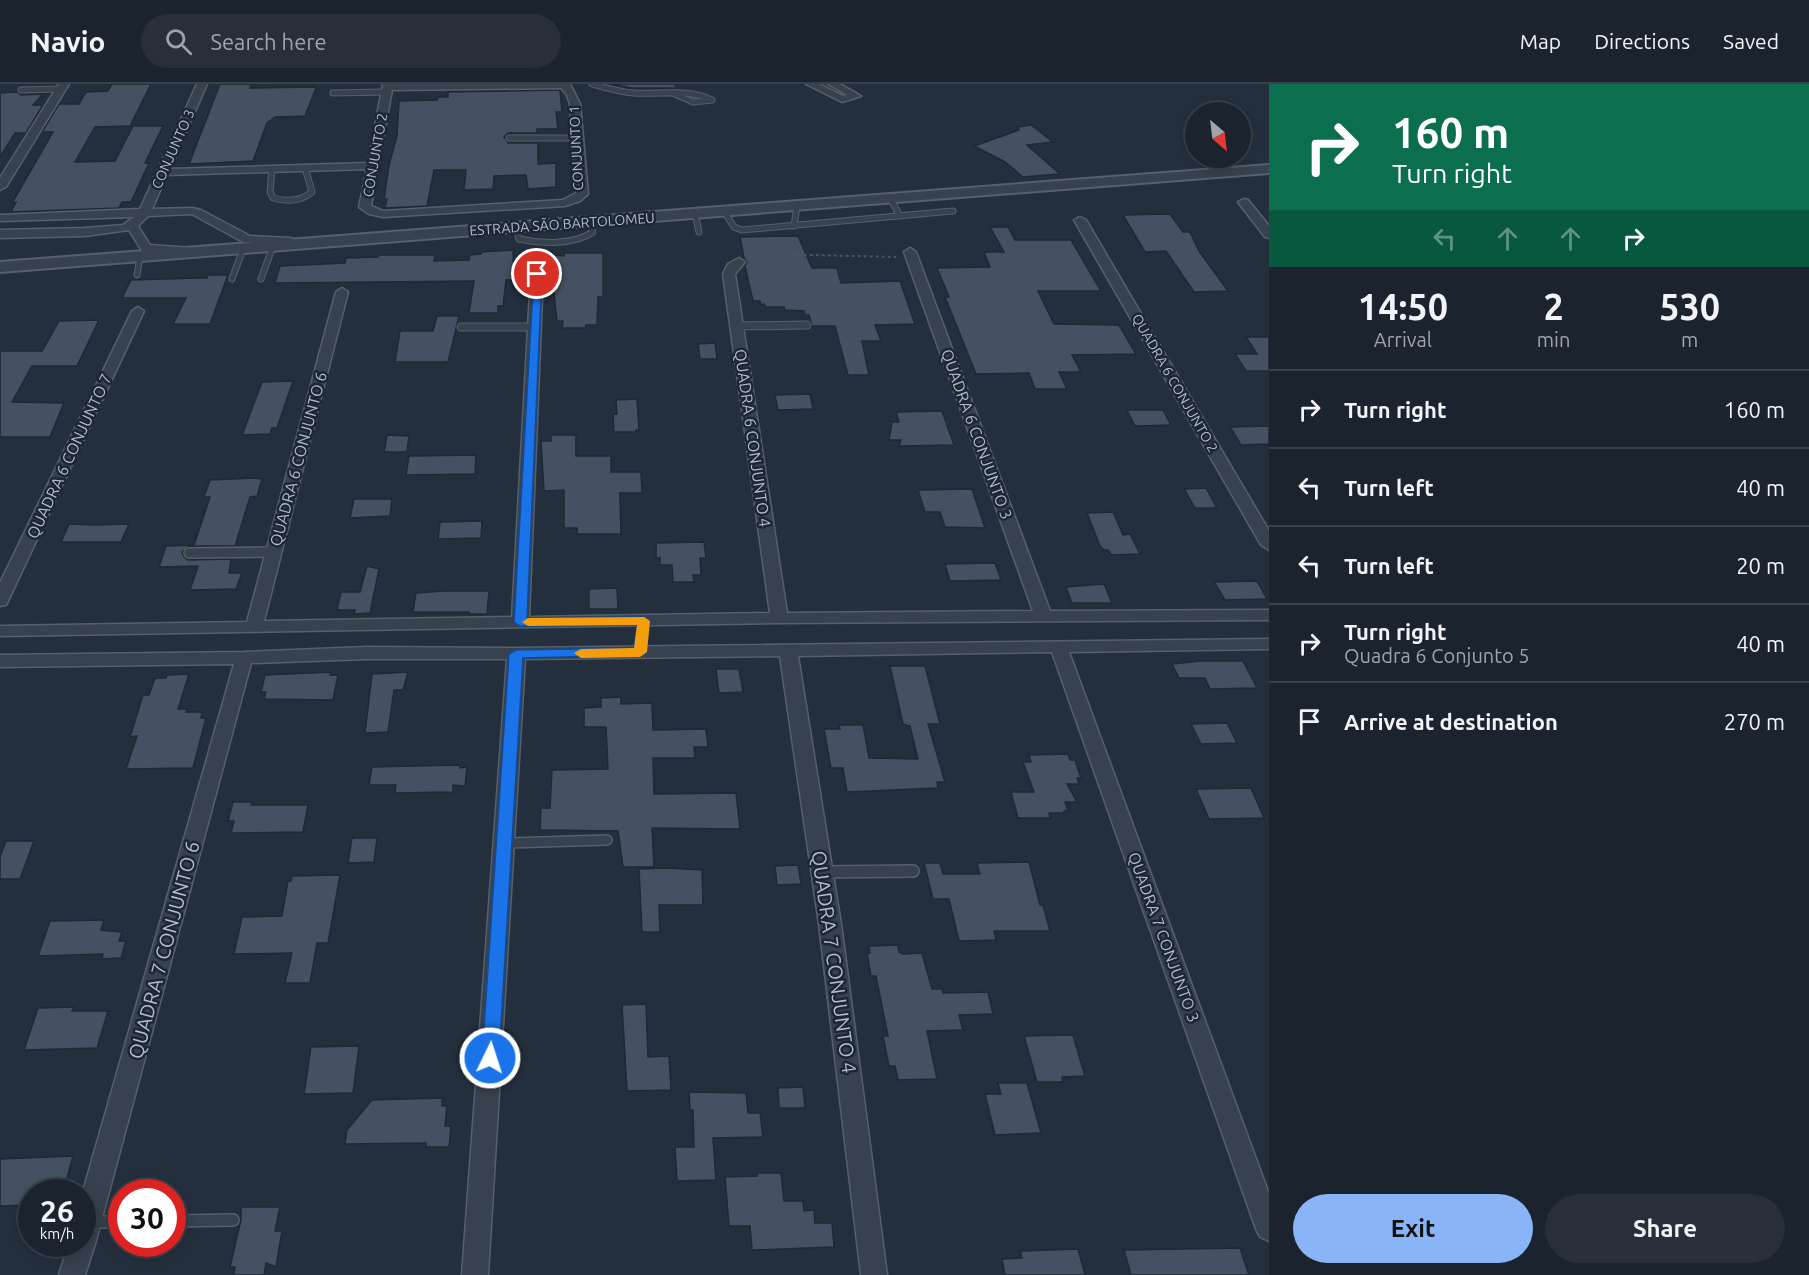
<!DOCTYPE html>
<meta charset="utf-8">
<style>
:root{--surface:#1b232e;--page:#282f3a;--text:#f1f3f6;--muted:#a0a4aa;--line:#39404a;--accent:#8ab4f8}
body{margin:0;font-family:Ubuntu,sans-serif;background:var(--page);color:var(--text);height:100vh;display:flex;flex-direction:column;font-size:22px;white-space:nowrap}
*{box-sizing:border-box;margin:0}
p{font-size:20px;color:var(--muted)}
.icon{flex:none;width:33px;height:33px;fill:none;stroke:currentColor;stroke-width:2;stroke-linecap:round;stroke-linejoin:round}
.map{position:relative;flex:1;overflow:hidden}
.details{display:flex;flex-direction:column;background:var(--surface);width:540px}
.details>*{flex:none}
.banner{background:#0b6e4f;color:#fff;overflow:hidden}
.needle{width:39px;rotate:152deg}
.buttons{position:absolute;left:1185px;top:18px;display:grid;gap:12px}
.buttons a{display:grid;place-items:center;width:66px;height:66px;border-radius:50%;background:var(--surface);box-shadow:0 3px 15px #0003,0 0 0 2px var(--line);font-size:30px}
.speed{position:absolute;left:18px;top:1095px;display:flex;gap:12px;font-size:30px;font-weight:700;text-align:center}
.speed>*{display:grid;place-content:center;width:78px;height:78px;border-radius:50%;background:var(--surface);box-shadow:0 3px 15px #0003,0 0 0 2px var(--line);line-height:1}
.speed small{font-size:15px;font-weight:400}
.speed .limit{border:9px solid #d22;background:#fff;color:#111}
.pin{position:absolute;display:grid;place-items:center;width:51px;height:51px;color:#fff;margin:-26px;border:3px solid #fff;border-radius:50%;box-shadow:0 2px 6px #0007}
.me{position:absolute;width:66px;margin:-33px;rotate:4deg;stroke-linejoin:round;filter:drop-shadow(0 0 4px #0008)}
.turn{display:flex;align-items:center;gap:21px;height:126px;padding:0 24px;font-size:27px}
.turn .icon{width:78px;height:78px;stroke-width:2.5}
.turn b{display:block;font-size:42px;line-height:51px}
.lanes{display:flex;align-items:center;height:57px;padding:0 24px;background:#0003;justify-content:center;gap:30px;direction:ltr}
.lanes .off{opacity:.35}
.eta{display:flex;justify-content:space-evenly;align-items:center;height:102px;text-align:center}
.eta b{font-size:36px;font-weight:600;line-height:42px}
.cta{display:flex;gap:12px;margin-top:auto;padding:12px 24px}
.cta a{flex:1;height:69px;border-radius:36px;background:var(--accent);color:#111;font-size:24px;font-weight:600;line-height:69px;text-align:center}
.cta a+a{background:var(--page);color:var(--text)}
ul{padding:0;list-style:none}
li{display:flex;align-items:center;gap:18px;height:78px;padding:0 24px;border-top:2px solid var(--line)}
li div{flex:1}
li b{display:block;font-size:22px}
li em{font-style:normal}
header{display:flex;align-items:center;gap:36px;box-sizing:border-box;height:84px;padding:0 30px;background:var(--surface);border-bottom:2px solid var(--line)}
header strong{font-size:28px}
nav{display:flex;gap:33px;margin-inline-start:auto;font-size:21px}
.search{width:420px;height:54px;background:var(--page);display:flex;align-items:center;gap:15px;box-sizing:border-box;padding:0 21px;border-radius:33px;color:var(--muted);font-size:22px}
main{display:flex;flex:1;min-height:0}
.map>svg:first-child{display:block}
</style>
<header>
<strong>Navio</strong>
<div class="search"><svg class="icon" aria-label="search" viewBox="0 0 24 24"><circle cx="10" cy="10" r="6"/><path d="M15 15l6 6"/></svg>Search here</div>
<nav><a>Map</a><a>Directions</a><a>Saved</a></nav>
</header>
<main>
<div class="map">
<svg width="1269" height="1191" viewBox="0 0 1269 1191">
<rect width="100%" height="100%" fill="#242f3e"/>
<!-- building -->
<path fill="#455162" stroke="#1f2835" stroke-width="1.5" d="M 112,0 L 151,0 L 130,42 L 95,43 L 75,78 L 115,77 L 133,42 L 163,42 L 145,79 L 149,79 L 131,118 L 122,118 L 119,124 L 11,128 L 16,118 L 12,119 L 53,48 L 42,48 L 59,20 L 79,20 L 86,8 L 108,7 Z
M 220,0 L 251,0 L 250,4 L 315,3 L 316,4 L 305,32 L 275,33 L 267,39 L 253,77 L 189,80 Z
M 610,0 L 675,0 L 676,4 L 633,4 Z
M 560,6 L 562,28 L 556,28 L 558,45 L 537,45 L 537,49 L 508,49 L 504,53 L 508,59 L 538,59 L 538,80 L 556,79 L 556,103 L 528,105 L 526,91 L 494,92 L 493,105 L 464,106 L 466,86 L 434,86 L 427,122 L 385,124 L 387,115 L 384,115 L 389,81 L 397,52 L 399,17 L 437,16 L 438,13 L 448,13 L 448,8 Z
M 17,8 L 21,11 L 43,10 L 33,21 L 43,21 L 26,49 L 15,49 L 0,73 L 0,9 Z
M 1031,41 L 1053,58 L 1027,61 L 1060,90 L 1023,93 L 1005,78 L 974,62 L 1019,46 L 1018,43 Z
M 1170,130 L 1183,148 L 1190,148 L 1199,167 L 1228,207 L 1194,208 L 1166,167 L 1145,168 L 1123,131 Z
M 990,143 L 1008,143 L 1015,156 L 1071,156 L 1101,207 L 1038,207 L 1054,240 L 1119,241 L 1136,270 L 1072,271 L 1081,288 L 1059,288 L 1067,305 L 1035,305 L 1029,289 L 976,290 L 945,213 L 949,213 L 937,184 L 990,183 L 984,168 L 1004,168 Z
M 798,152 L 812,184 L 837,184 L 841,199 L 900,197 L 915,240 L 875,241 L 881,257 L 862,257 L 869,291 L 848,291 L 835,242 L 812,242 L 809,231 L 805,231 L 804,227 L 785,226 L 784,223 L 766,223 L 764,220 L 761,221 L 760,217 L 753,217 L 745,182 L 747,178 L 744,174 L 740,153 Z
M 513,166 L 514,196 L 506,196 L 503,222 L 498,222 L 498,229 L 469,229 L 474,197 L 275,199 L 280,182 L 345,179 L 346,174 L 378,173 L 379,171 L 435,171 L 434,177 L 469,176 L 470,171 L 481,170 L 481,168 Z
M 564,169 L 603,169 L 603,213 L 598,213 L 597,241 L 586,241 L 586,244 L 562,244 L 563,237 L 557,237 L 554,209 L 554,171 L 564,172 Z
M 208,191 L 228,191 L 210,240 L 173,240 L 186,214 L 122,214 L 131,196 L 198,194 L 207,194 Z
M 437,232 L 459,232 L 448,278 L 395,278 L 400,247 L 433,247 Z
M 99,236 L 77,282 L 32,282 L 12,318 L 64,319 L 50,353 L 0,353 L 0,267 L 42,267 L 59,237 Z
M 1246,253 L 1269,253 L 1269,287 L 1246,287 L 1235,270 L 1257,270 Z
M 715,259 L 717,275 L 700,275 L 698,260 Z
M 293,297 L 277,344 L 272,344 L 270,350 L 242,351 L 262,298 Z
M 810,310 L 813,325 L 778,326 L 775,311 Z
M 637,315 L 639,346 L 636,346 L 636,348 L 614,348 L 613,330 L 617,330 L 616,316 Z
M 1127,326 L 1163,326 L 1171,341 L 1135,342 Z
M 942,327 L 954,361 L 899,362 L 901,356 L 889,356 L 892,338 L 899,338 L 896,328 Z
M 1269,342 L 1269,360 L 1241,361 L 1230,343 Z
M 387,351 L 409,352 L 407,368 L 384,368 Z
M 551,351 L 576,351 L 576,372 L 611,372 L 611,388 L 641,388 L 642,409 L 620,409 L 621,450 L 577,450 L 577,444 L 564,444 L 564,406 L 544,407 L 541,357 L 551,357 Z
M 476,371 L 475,390 L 406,391 L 409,372 Z
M 255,394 L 262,395 L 257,412 L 250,413 L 235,462 L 189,462 L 182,468 L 184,473 L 188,476 L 231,475 L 229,489 L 242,489 L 236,505 L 190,506 L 198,482 L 159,483 L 166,462 L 194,461 L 210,413 L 204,413 L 210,396 Z
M 1206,404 L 1217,424 L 1195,424 L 1184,405 Z
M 972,405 L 985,444 L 945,443 L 940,428 L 925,428 L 918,406 Z
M 354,415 L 392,415 L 390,432 L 350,434 Z
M 1113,428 L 1123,451 L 1130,450 L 1140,470 L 1111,471 L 1108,466 L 1104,466 L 1100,462 L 1087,429 Z
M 482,437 L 481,454 L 438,455 L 440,438 Z
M 69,440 L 95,441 L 129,440 L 121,458 L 61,458 Z
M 704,458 L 706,474 L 700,474 L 701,491 L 693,491 L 694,498 L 673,498 L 672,481 L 660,481 L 660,474 L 656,474 L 656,459 Z
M 995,479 L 1001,496 L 950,497 L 945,480 Z
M 367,482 L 379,485 L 370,529 L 354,530 L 355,526 L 337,526 L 341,508 L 360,508 Z
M 1257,497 L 1267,515 L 1225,516 L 1214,498 Z
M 1104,500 L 1112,519 L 1072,519 L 1066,503 Z
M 617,504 L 618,525 L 589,525 L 589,505 Z
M 444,507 L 489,507 L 487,530 L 469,530 L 469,528 L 413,528 L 416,509 Z
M 1201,577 L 1243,577 L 1257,604 L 1210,605 L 1205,594 L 1179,594 L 1172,580 Z
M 890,582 L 925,582 L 940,640 L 928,640 L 945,698 L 937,698 L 938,704 L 847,708 L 843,684 L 831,684 L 824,645 L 840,645 L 839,641 L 863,641 L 869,674 L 918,675 L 910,642 L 903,640 Z
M 716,585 L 739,585 L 743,608 L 719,609 Z
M 331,588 L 330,591 L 338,591 L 333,616 L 264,615 L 266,608 L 261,608 L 265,591 Z
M 408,588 L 403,606 L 394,606 L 388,648 L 365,649 L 372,590 Z
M 189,590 L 178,625 L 187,625 L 186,628 L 202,628 L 201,634 L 206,634 L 193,684 L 126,685 L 137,652 L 130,653 L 143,611 L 149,611 L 155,594 L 166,594 L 167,591 Z
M 621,613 L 621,620 L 652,619 L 653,646 L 706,645 L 708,663 L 694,663 L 695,674 L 653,674 L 654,710 L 736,709 L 740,745 L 652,744 L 654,783 L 623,783 L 618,747 L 540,746 L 541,724 L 550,724 L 552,686 L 608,685 L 606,643 L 584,643 L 584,624 L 601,623 L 601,614 Z
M 1227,639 L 1237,659 L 1201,660 L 1191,640 Z
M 1068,670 L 1070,676 L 1075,676 L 1081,694 L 1077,694 L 1079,700 L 1067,700 L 1077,718 L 1065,718 L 1068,726 L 1064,727 L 1064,729 L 1049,729 L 1050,734 L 1018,734 L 1011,708 L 1034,708 L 1023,678 L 1031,678 L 1029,671 Z
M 460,681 L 460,684 L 467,683 L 465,702 L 453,701 L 453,708 L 395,709 L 396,701 L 369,701 L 372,683 Z
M 1251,704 L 1264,734 L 1209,735 L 1196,705 Z
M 233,718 L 252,718 L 251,721 L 308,721 L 303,748 L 231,749 L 234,737 L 228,737 Z
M 352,754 L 377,754 L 374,778 L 348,779 Z
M 6,757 L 34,757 L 20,795 L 0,795 L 0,773 Z
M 1029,778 L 1040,821 L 1043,821 L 1050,847 L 994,847 L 996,856 L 959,857 L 949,815 L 933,815 L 924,779 L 940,779 L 943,790 L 980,790 L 977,779 Z
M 798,781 L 801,800 L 777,801 L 775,782 Z
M 667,784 L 702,786 L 703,821 L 659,821 L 660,848 L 642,848 L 639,785 Z
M 340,791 L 328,859 L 317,859 L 310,899 L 285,899 L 292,869 L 234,870 L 242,833 L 282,832 L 288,797 L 291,797 L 292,792 Z
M 104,836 L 101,846 L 122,848 L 119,857 L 126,857 L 121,874 L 102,875 L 103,870 L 38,872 L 50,837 Z
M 898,861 L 899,868 L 903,870 L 922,869 L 932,905 L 942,905 L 943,909 L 988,908 L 993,930 L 959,931 L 963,946 L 927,947 L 937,995 L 898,996 L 895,982 L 889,982 L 883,952 L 888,952 L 876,892 L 871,892 L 867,869 L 870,869 L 869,862 Z
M 646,920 L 648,973 L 669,972 L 671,1006 L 627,1007 L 622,921 Z
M 74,923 L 72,927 L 108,927 L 97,964 L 24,966 L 38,924 Z
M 1073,951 L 1085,992 L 1062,993 L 1063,998 L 1037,998 L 1024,952 Z
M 359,962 L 353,1009 L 304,1010 L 311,963 Z
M 998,999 L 1027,999 L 1041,1049 L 995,1051 L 985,1010 L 1001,1010 Z
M 803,1003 L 805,1024 L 779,1024 L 778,1004 Z
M 689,1008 L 746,1009 L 748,1029 L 760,1029 L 763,1053 L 713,1054 L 716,1096 L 677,1097 L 675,1063 L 694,1063 L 693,1026 L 690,1026 Z
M 442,1014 L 442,1022 L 447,1022 L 445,1042 L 451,1042 L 449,1063 L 426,1063 L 426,1059 L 345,1060 L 347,1046 L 372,1016 Z
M 73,1072 L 65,1101 L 54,1101 L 52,1108 L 32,1108 L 32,1121 L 0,1122 L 0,1075 Z
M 757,1089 L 781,1089 L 784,1117 L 803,1117 L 804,1127 L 814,1126 L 815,1139 L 832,1139 L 834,1163 L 752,1166 L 750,1142 L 729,1142 L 725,1093 L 757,1092 Z
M 241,1123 L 280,1123 L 275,1147 L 282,1147 L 276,1183 L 266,1179 L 264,1191 L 234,1191 L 235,1183 L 230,1183 L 241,1136 Z
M 1240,1164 L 1249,1191 L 1131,1191 L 1124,1166 Z
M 1078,1165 L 1085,1191 L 1005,1191 L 1002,1175 L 1022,1174 L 1020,1167 Z"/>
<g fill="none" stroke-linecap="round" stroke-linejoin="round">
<defs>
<path id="service-far3" d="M 592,0 C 606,4 619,8 633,9 C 659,11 689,4 712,16 L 693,18 L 675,10
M 21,6 L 61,5
M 333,9 L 387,8
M 509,54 L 577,54
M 272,85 L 270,108 L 273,114 C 287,118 300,118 312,108 L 305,84
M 890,114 L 900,132
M 724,127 L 734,143 L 742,146 L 953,127
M 695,130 L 699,148
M 794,142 L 797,122
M 516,144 L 519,155 C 541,160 574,161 593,148 L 590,138
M 137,191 L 140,172
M 232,195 L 243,165
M 261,195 L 273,162"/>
<path id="service-far2" d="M 736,242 L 807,241
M 461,243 L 534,243"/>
<path id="service-far1" d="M 189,469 L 274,468
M 504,759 L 607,756"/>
<path id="service" d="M 822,788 L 913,787
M 172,1137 L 233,1136
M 91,1138 L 122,1138"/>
<path id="minor" d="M 59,0 L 69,0 L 6,103 L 0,106 L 0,94 Z
M 197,0 L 207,0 L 170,85 L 368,79 L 383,0 L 570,0 L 580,20 L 588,110 L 580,117 L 565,122 L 383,133 L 369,130 L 359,123 L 367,85 L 167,91 L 152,125 L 192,124 L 201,126 L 250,152 L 291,154 L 297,158 L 291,162 L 243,158 L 192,130 L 148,132 L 138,142 L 150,161 L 192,164 L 194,167 L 188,171 L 142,167 L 129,146 L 85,152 L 0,154 L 0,146 L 85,144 L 123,141 L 134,133 L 0,137 L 0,131 L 140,125 ZM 561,4 L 567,11 L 570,20 L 576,109 L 563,116 L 383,127 L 371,122 L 392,6 Z
M 806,0 L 819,0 L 843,12 L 847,11 L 828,0 L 840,0 L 861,12 L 842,18 Z
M 1244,115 L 1248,116 L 1269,142 L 1269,154 L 1265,153 L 1238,118 Z
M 1080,133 L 1086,136 L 1269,447 L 1269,466 L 1261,461 L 1074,136 Z
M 910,164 L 916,168 L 1050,527 L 1269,526 L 1269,536 L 779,539 L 0,552 L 0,542 L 247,538 L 336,208 L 342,204 L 348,208 L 264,537 L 512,533 L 531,190 L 537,186 L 543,190 L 529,533 L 770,529 L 723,190 L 728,180 L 739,174 L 745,178 L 735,190 L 787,529 L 1033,527 L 904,168 Z
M 138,223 L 144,227 L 8,517 L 6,521 L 0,522 L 0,499 L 132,227 Z
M 1269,555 L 1269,565 L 1069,568 L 1269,1110 L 1269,1157 L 1260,1153 L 1256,1145 L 1052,568 L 798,572 L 841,840 L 887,1191 L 861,1191 L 819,840 L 780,572 L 525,575 L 488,1191 L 462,1191 L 507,575 L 367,575 L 251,579 L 95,1160 L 85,1191 L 59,1191 L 69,1160 L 82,1160 L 82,1111 L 234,580 L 0,583 L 0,571 L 244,568 L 367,563 L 516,564 Z"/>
<path id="tertiary" d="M 1269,81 L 1269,89 L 0,188 L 0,178 Z"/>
</defs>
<!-- service-far3 casing -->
<use href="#service-far3" stroke="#565f6c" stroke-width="7"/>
<!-- service-far2 casing -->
<use href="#service-far2" stroke="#565f6c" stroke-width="9"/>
<!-- service-far1 casing -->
<use href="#service-far1" stroke="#565f6c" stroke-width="12"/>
<!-- service casing -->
<use href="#service" stroke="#565f6c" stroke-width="14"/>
<!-- minor casing -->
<use href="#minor" stroke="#565f6c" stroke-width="3"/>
<!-- tertiary casing -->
<use href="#tertiary" stroke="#565f6c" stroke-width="4"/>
<!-- path -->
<path stroke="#44595c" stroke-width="2" stroke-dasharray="3 3" stroke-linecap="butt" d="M 750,173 L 768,170 L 896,173"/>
<!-- service-far3 -->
<use href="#service-far3" stroke="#38414e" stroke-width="5"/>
<!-- service-far2 -->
<use href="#service-far2" stroke="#38414e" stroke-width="7"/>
<!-- service-far1 -->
<use href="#service-far1" stroke="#38414e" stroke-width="9"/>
<!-- service -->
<use href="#service" stroke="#38414e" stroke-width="11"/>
<!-- minor -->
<use href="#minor" fill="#38414e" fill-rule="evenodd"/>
<!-- tertiary -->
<use href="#tertiary" fill="#38414e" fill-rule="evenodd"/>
</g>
<!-- route -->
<path fill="#1a73e8" stroke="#114b97" stroke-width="1.5" d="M 534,188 L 542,190 L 527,534 L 644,533 L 650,537 L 645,571 L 523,574 L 499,974 L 497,979 L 490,981 L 484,979 L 482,974 L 509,570 L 516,566 L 634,564 L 637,541 L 520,542 L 514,538 Z"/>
<!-- slow -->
<path fill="#f59e0b" d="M 644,533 L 650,537 L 647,568 L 640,573 L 581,574 L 574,569 L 581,565 L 634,564 L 637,541 L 528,542 L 522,538 L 528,534 Z"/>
<g text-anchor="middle" stroke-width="5" stroke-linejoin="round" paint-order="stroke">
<!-- far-street labels -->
<g font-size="14" fill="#b4bcc9" stroke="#1d2633">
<text transform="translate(576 64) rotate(-93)" y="5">CONJUNTO 1</text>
<text transform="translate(173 65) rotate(-66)" y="5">CONJUNTO 3</text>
<text transform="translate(375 71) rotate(-80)" y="5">CONJUNTO 2</text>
<text transform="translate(562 140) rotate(-4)" y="5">ESTRADA SÃO BARTOLOMEU</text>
<text transform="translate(1175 299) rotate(60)" y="5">QUADRA 6 CONJUNTO 2</text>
</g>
<!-- street labels -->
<g font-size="16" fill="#b4bcc9" stroke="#1d2633">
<text transform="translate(977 350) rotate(70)" y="6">QUADRA 6 CONJUNTO 3</text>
<text transform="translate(753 354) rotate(82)" y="6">QUADRA 6 CONJUNTO 4</text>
<text transform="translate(69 372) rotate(-65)" y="6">QUADRA 6 CONJUNTO 7</text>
<text transform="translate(298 375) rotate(-75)" y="6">QUADRA 6 CONJUNTO 6</text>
<text transform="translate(1164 853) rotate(70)" y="6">QUADRA 7 CONJUNTO 3</text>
</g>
<!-- near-street labels -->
<g font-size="20" fill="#b4bcc9" stroke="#1d2633">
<text transform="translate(164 866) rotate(-75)" y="7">QUADRA 7 CONJUNTO 6</text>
<text transform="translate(834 878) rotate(82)" y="7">QUADRA 7 CONJUNTO 4</text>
</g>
</g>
</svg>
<div class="buttons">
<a><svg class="needle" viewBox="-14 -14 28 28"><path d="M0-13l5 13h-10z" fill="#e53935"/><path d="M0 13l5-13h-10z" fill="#a0a4aa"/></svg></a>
</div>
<div class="speed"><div>26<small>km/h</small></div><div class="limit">30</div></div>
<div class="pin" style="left:537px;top:190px;background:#d93025"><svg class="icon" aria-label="arrive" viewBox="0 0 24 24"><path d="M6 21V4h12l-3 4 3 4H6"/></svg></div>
<svg class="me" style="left:490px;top:974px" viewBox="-20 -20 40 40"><circle r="17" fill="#1a73e8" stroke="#fff" stroke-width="3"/><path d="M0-11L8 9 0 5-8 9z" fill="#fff"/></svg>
</div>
<section class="details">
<div class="banner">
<div class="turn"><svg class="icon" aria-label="right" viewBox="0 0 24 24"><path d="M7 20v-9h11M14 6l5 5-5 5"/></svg><div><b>160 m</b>Turn right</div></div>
<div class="lanes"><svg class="icon off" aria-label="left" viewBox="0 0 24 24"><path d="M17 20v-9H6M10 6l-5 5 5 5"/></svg><svg class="icon off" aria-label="ahead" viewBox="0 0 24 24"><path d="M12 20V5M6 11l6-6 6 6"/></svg><svg class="icon off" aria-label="ahead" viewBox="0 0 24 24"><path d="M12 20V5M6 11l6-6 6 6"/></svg><svg class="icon" aria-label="right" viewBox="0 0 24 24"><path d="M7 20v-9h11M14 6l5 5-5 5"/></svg></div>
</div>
<div class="eta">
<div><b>14:50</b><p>Arrival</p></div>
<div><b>2</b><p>min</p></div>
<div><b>530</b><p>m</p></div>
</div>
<ul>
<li><svg class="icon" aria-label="right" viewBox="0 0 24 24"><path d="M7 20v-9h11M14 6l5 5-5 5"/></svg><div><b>Turn right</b></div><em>160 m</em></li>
<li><svg class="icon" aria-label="left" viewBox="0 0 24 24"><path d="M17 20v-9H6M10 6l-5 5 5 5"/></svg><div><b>Turn left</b></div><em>40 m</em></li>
<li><svg class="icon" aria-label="left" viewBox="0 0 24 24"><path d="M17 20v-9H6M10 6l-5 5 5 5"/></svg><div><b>Turn left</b></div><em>20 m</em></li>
<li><svg class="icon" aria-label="right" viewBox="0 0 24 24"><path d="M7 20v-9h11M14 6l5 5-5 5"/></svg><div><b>Turn right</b><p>Quadra 6 Conjunto 5</p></div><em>40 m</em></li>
<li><svg class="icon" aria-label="arrive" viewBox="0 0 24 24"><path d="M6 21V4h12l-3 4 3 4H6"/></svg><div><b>Arrive at destination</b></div><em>270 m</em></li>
</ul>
<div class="cta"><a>Exit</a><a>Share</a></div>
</section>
</main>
